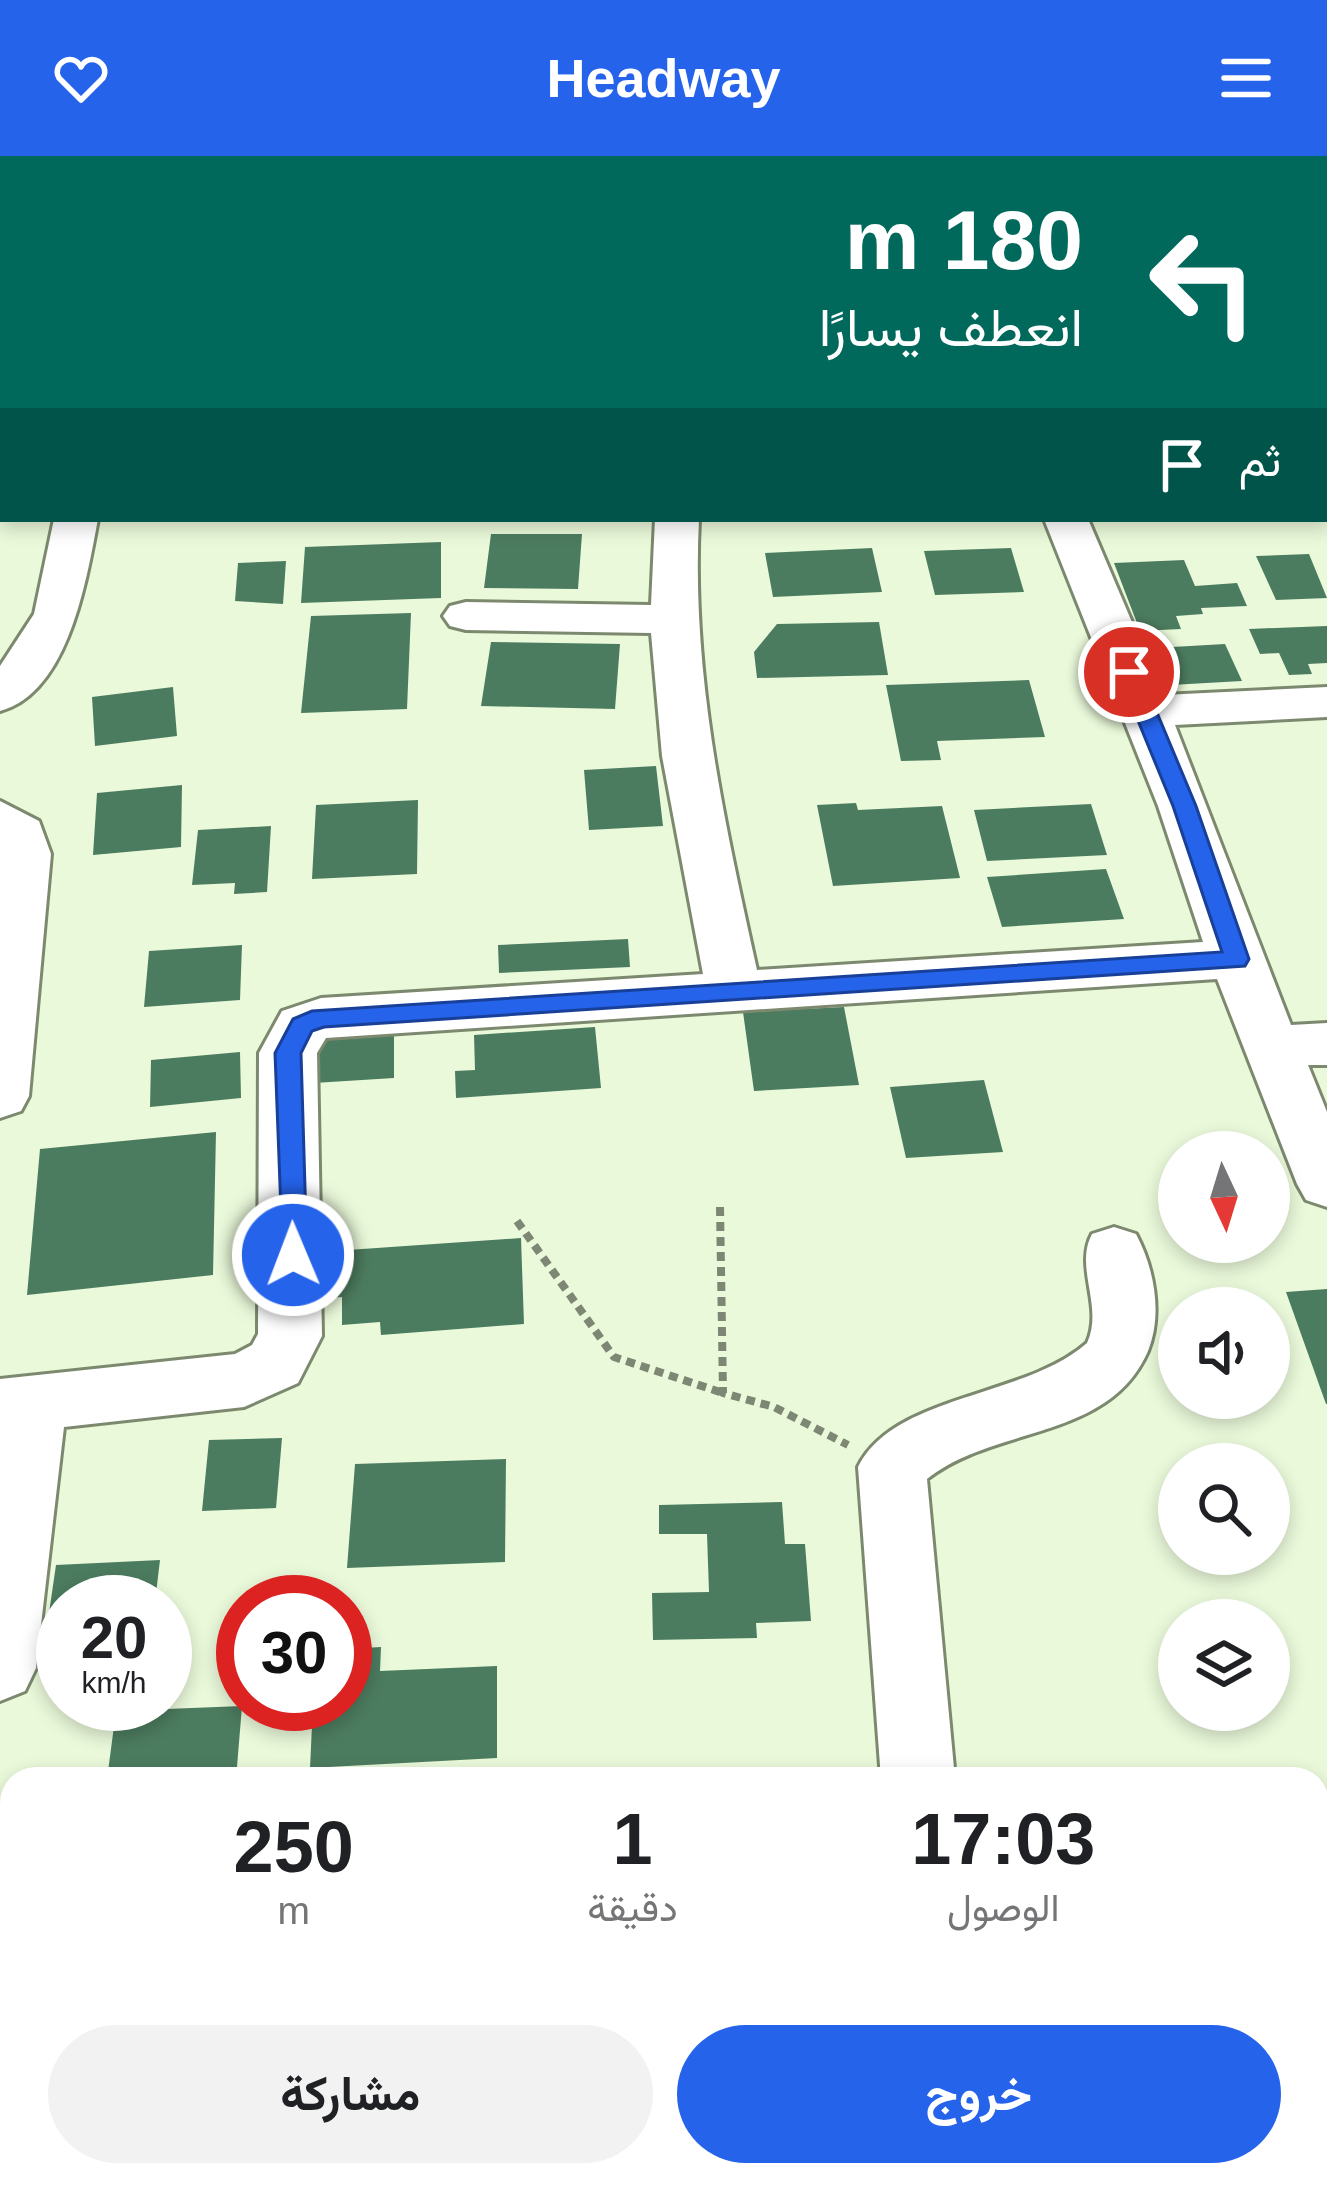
<!DOCTYPE html>
<html lang="ar">
<meta charset="utf-8">
<style>
:root{--surface:#fff;--page:#f2f2f2;--text:#202124;--muted:#757577;--accent:#2563eb}
body{margin:0;font-family:Helvetica,Vazirmatn,sans-serif;background:var(--page);color:var(--text);direction:rtl;height:100vh;display:flex;flex-direction:column;font-size:45px;white-space:nowrap}
*{box-sizing:border-box;margin:0}
p{font-size:39px;color:var(--muted)}
.icon{flex:none;width:66px;height:66px;fill:none;stroke:currentColor;stroke-width:2;stroke-linecap:round;stroke-linejoin:round}
.map{position:relative;flex:1;overflow:hidden;direction:ltr}
.sheet{position:absolute;left:0px;top:1611px;width:1329px;height:420px;display:flex;flex-direction:column;background:var(--surface);border-radius:36px 36px 0 0;box-shadow:0 6px 18px #0003;direction:rtl}
.sheet>*{flex:none}
.banner{position:absolute;left:0px;top:0px;width:1329px;height:366px;box-shadow:0 6px 18px #0003;direction:rtl;background:#00695c;color:#fff;overflow:hidden}
.needle{width:78px;rotate:176deg}
.buttons{position:absolute;left:1158px;top:975px;display:grid;gap:24px}
.buttons a{display:grid;place-items:center;width:132px;height:132px;border-radius:50%;background:var(--surface);box-shadow:0 6px 18px #0003;font-size:60px}
.speed{position:absolute;left:36px;top:1419px;display:flex;gap:24px;font-size:60px;font-weight:700;text-align:center}
.speed>*{display:grid;place-content:center;width:156px;height:156px;border-radius:50%;background:var(--surface);box-shadow:0 6px 18px #0003;line-height:1}
.speed small{font-size:30px;font-weight:400}
.speed .limit{border:18px solid #d22;background:#fff;color:#111}
.pin{position:absolute;display:grid;place-items:center;width:102px;height:102px;color:#fff;margin:-51px;border:6px solid #fff;border-radius:50%;box-shadow:0 3px 12px #0007}
.me{position:absolute;width:132px;margin:-66px;rotate:359deg;stroke-linejoin:round;filter:drop-shadow(0 0 9px #0008)}
.turn{display:flex;align-items:center;gap:42px;height:252px;padding:0 48px;font-size:54px}
.turn .icon{width:156px;height:156px;stroke-width:2.5}
.turn b{display:block;font-size:84px;line-height:102px}
.then{display:flex;align-items:center;height:114px;padding:0 48px;background:#0003;gap:24px;font-size:45px}
.eta{display:flex;justify-content:space-evenly;align-items:center;height:204px;text-align:center}
.eta b{font-size:72px;font-weight:700;line-height:84px}
.button{display:flex;gap:24px;margin-top:auto;padding:24px 48px}
.button a{flex:1;height:138px;border-radius:72px;background:var(--accent);color:#fff;font-size:48px;font-weight:700;line-height:138px;text-align:center}
.button a+a{background:var(--page);color:var(--text)}
header{display:flex;justify-content:space-between;align-items:center;height:156px;padding:0 48px;background:var(--accent);color:#fff;font-size:54px;font-weight:700}
.map>svg:first-child{display:block}
</style>
<header><svg class="icon" aria-label="menu" viewBox="0 0 24 24"><path d="M4 6h16M4 12h16M4 18h16"/></svg>Headway<svg class="icon" aria-label="heart" viewBox="0 0 24 24"><path d="M12 20l-8-8c-3-5 5-10 8-4 3-6 11-1 8 4z"/></svg></header>
<div class="map">
<svg width="1327" height="2031" viewBox="0 0 1327 2031">
<rect width="100%" height="100%" fill="#eaf9da"/>
<!-- building -->
<path fill="#4c7c5f" d="M 491,378 L 582,378 L 578,433 L 484,432 Z
M 441,386 L 441,442 L 301,447 L 305,391 Z
M 872,392 L 882,436 L 773,441 L 765,397 Z
M 1011,392 L 1024,436 L 935,439 L 924,395 Z
M 1309,398 L 1327,442 L 1276,444 L 1256,400 Z
M 1184,404 L 1195,430 L 1237,427 L 1247,450 L 1201,452 L 1203,458 L 1176,460 L 1181,473 L 1140,475 L 1114,407 Z
M 286,405 L 283,448 L 235,445 L 238,407 Z
M 411,457 L 407,553 L 301,557 L 311,460 Z
M 879,466 L 888,519 L 757,522 L 754,496 L 777,468 Z
M 1327,470 L 1327,507 L 1308,508 L 1312,518 L 1289,519 L 1279,497 L 1260,498 L 1249,473 Z
M 491,486 L 620,488 L 615,553 L 481,550 Z
M 1225,488 L 1242,525 L 1171,529 L 1155,492 Z
M 1029,524 L 1045,581 L 937,585 L 941,604 L 901,605 L 886,529 Z
M 173,531 L 177,580 L 95,590 L 92,541 Z
M 656,610 L 663,670 L 589,674 L 584,614 Z
M 182,629 L 181,691 L 93,699 L 97,637 Z
M 418,644 L 417,718 L 312,723 L 316,649 Z
M 856,647 L 858,654 L 942,650 L 960,722 L 833,730 L 817,649 Z
M 1091,648 L 1107,699 L 987,705 L 974,654 Z
M 271,670 L 267,736 L 234,738 L 235,727 L 192,729 L 198,674 Z
M 1106,713 L 1124,763 L 1002,771 L 987,721 Z
M 628,783 L 630,811 L 499,817 L 498,789 Z
M 242,789 L 240,844 L 144,851 L 149,795 Z
M 844,851 L 859,929 L 754,935 L 743,856 Z
M 595,871 L 601,932 L 456,942 L 455,915 L 475,914 L 474,879 Z
M 394,873 L 394,922 L 314,927 L 316,878 Z
M 240,896 L 241,942 L 150,951 L 151,904 Z
M 984,924 L 1003,996 L 906,1002 L 890,931 Z
M 216,976 L 213,1119 L 27,1139 L 40,993 Z
M 521,1082 L 524,1168 L 381,1179 L 380,1166 L 342,1169 L 342,1141 L 319,1143 L 319,1096 Z
M 1327,1133 L 1327,1248 L 1326,1248 L 1286,1136 Z
M 282,1282 L 276,1352 L 202,1355 L 209,1284 Z
M 506,1303 L 505,1406 L 347,1412 L 355,1308 Z
M 782,1346 L 785,1388 L 805,1388 L 811,1465 L 756,1467 L 757,1482 L 653,1484 L 652,1437 L 709,1436 L 707,1378 L 659,1378 L 659,1349 Z
M 160,1404 L 155,1446 L 63,1446 L 63,1497 L 43,1498 L 56,1409 Z
M 381,1491 L 380,1515 L 497,1510 L 497,1602 L 310,1612 L 313,1548 L 345,1548 L 345,1493 Z
M 242,1550 L 236,1623 L 107,1623 L 116,1555 Z
M 755,2019 L 906,2019 L 908,2031 L 756,2031 Z
M 1151,2019 L 1276,2019 L 1279,2031 L 1154,2031 Z"/>
<g fill="none" stroke-linecap="round" stroke-linejoin="round">
<defs>
<path id="minor" d="M 901,0 L 937,0 L 938,3 L 902,3 Z
M 1108,0 L 1144,0 L 1146,3 L 1110,3 Z
M 54,363 L 98,363 C 87,421 69,537 0,555 L 0,510 L 34,458 Z
M 655,363 L 699,363 C 691,518 724,664 757,814 L 1203,786 L 1158,650 L 1044,363 L 1088,363 L 1163,539 L 1327,531 L 1327,561 L 1175,569 L 1291,869 L 1327,867 L 1327,909 L 1308,909 L 1327,956 L 1327,1051 L 1306,1044 L 1297,1028 L 1217,823 L 326,882 L 317,897 L 322,1180 L 298,1227 L 244,1251 L 64,1271 L 36,1512 L 25,1535 L 0,1545 L 0,1223 L 235,1198 L 252,1189 L 258,1178 L 259,897 L 282,855 L 321,842 L 703,818 L 662,600 L 651,477 L 466,474 L 450,470 L 443,460 L 450,450 L 466,446 L 651,449 Z
M 0,645 L 39,665 L 51,698 L 29,940 L 21,955 L 0,962 Z
M 1114,1071 L 1136,1078 C 1154,1112 1163,1158 1148,1195 C 1109,1285 995,1269 927,1323 L 955,1623 L 881,1623 L 858,1311 C 894,1238 1025,1242 1087,1187 C 1104,1150 1074,1112 1092,1078 Z
M 909,2019 L 993,2019 L 994,2031 L 910,2031 Z"/>
</defs>
<!-- minor casing -->
<use href="#minor" stroke="#7c896e" stroke-width="6"/>
<!-- path -->
<path stroke="#7d8773" stroke-width="8" stroke-dasharray="9 6" stroke-linecap="butt" d="M 720,1051 L 723,1237 L 774,1251 L 848,1289
M 517,1065 L 614,1201 L 723,1237"/>
<!-- minor -->
<use href="#minor" fill="#fff" fill-rule="evenodd"/>
</g>
<!-- route -->
<path fill="#2563eb" stroke="#184099" stroke-width="3" d="M 1129,510 L 1140,516 L 1196,650 L 1249,803 L 1245,810 L 324,871 L 312,875 L 301,897 L 307,1099 L 293,1110 L 283,1107 L 275,897 L 293,863 L 312,855 L 1222,796 L 1173,650 L 1118,516 Z"/>
</svg>
<div class="buttons">
<a><svg class="needle" viewBox="-14 -14 28 28"><path d="M0-13l5 13h-10z" fill="#e53935"/><path d="M0 13l5-13h-10z" fill="#757577"/></svg></a>
<a><svg class="icon" aria-label="sound" viewBox="0 0 24 24"><path d="M4 9h4l5-4v14l-5-4H4zM17 9q2 3 0 6"/></svg></a>
<a><svg class="icon" aria-label="search" viewBox="0 0 24 24"><circle cx="10" cy="10" r="6"/><path d="M15 15l6 6"/></svg></a>
<a><svg class="icon" aria-label="layers" viewBox="0 0 24 24"><path d="M12 4l9 5-9 5-9-5zM3 14l9 5 9-5"/></svg></a>
</div>
<div class="speed"><div>20<small>km/h</small></div><div class="limit">30</div></div>
<div class="pin" style="left:1129px;top:516px;background:#d93025"><svg class="icon" aria-label="arrive" viewBox="0 0 24 24"><path d="M6 21V4h12l-3 4 3 4H6"/></svg></div>
<svg class="me" style="left:293px;top:1099px" viewBox="-20 -20 40 40"><circle r="17" fill="#2563eb" stroke="#fff" stroke-width="3"/><path d="M0-11L8 9 0 5-8 9z" fill="#fff"/></svg>
<div class="banner">
<div class="turn"><svg class="icon" aria-label="left" viewBox="0 0 24 24"><path d="M17 20v-9H6M10 6l-5 5 5 5"/></svg><div><b>180 m</b>انعطف يسارًا</div></div>
<div class="then">ثم<svg class="icon" aria-label="arrive" viewBox="0 0 24 24"><path d="M6 21V4h12l-3 4 3 4H6"/></svg></div>
</div>
<section class="sheet">
<div class="eta">
<div><b>17:03</b><p>الوصول</p></div>
<div><b>1</b><p>دقيقة</p></div>
<div><b>250</b><p>m</p></div>
</div>
<div class="button"><a>خروج</a><a>مشاركة</a></div>
</section>
</div>
